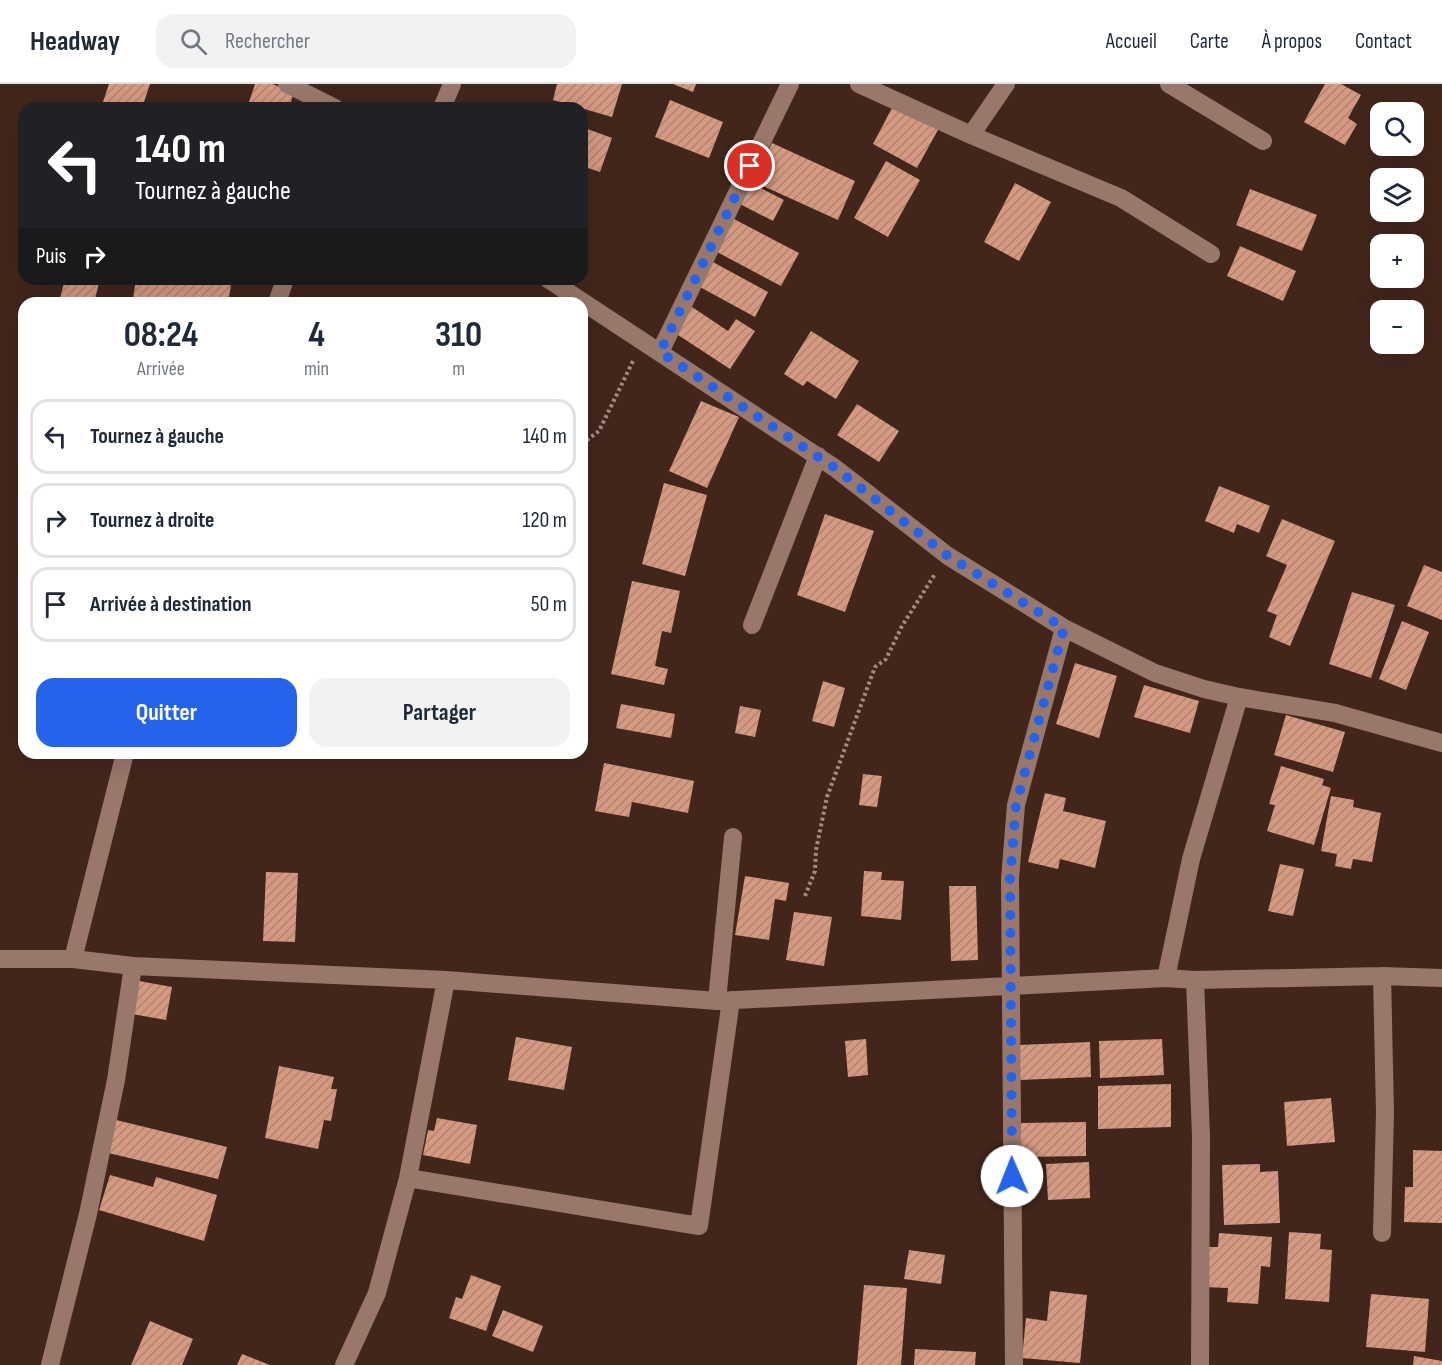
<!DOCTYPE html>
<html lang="fr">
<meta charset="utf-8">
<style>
:root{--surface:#fff;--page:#f2f2f3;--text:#1f2937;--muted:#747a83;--line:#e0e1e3;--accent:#2563eb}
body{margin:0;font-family:"Sofia Sans Condensed",sans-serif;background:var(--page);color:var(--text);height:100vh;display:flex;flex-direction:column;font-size:22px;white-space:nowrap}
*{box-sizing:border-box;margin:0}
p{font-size:20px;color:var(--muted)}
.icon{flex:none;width:33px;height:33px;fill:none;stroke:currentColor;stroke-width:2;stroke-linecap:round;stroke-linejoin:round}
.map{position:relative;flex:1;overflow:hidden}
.panel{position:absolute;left:18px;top:213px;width:570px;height:462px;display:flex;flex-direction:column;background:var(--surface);border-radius:18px;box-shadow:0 6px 24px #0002}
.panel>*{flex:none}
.hud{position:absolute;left:18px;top:18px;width:570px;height:183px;border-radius:18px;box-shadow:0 6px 24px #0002;background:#202124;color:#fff;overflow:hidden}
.controls{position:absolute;left:1370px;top:18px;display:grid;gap:12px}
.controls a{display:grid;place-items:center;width:54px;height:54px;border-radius:12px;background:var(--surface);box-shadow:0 6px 24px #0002;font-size:30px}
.pin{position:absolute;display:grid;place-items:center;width:51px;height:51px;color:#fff;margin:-26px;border:3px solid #fff;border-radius:50%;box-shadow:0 2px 6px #0007}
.me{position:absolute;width:66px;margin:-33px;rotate:359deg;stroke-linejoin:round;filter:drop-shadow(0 0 4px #0008)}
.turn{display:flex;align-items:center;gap:21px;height:126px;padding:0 18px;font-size:27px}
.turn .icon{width:78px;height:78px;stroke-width:2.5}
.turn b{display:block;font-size:42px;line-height:51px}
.then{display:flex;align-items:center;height:57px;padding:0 18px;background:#0003;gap:12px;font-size:22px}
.eta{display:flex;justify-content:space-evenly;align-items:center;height:102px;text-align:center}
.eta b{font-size:36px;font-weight:700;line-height:42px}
.cta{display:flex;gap:12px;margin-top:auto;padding:12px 18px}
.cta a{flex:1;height:69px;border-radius:18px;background:var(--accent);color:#fff;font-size:24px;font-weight:700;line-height:69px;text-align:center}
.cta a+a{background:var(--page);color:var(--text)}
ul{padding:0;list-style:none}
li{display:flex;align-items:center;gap:18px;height:75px;margin:0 12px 9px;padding:0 6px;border:3px solid var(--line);border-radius:18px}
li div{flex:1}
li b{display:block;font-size:22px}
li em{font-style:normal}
header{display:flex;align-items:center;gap:36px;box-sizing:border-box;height:84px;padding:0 30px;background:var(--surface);border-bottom:2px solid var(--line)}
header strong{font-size:28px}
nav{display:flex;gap:33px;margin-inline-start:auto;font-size:21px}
.search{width:420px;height:54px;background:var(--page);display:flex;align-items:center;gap:15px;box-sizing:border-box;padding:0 21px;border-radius:18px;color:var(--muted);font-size:22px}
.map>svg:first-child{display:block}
</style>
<header>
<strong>Headway</strong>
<div class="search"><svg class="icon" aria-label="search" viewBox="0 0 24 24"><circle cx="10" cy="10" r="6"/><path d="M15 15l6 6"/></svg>Rechercher</div>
<nav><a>Accueil</a><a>Carte</a><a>À propos</a><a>Contact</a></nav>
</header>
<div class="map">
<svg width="1442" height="1281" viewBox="0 0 1442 1281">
<defs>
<pattern id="building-hatch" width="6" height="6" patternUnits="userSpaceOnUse" patternTransform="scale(1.5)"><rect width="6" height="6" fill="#d59982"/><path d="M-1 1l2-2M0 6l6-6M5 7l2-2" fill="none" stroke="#b28472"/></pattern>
</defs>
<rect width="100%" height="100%" fill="#42261c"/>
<!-- building -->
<path fill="url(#building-hatch)" d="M 109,0 L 150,0 L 142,24 L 101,24 Z
M 255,0 L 272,0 L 294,8 L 289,24 L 247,24 Z
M 557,0 L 622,0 L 612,33 L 553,16 Z
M 673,0 L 696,0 L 693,8 Z
M 1325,0 L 1341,0 L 1361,11 L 1348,34 L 1357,40 L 1345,61 L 1304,38 Z
M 670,16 L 723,38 L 709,74 L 655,53 Z
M 894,20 L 939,44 L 917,84 L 873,60 Z
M 582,43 L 612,54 L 600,88 L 582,82 Z
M 772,59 L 855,97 L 838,136 L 754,98 Z
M 886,77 L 920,96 L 888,153 L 854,134 Z
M 747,97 L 784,116 L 773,137 L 736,118 Z
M 1015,99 L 1051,118 L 1019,177 L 984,158 Z
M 1250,105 L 1317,131 L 1302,167 L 1236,141 Z
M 734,135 L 799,169 L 781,202 L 717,168 Z
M 1240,162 L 1296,187 L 1283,217 L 1227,192 Z
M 711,177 L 768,208 L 755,233 L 698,202 Z
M 65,195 L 100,195 L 94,219 L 80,219 L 60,214 Z
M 136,195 L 232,195 L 228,219 L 157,219 L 133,215 Z
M 692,223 L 728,247 L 736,235 L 755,247 L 730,285 L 675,249 Z
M 811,247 L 859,277 L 836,315 L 807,297 L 803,302 L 784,290 Z
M 701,317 L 739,333 L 707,404 L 669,387 Z
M 857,320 L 899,347 L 879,378 L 837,351 Z
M 664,399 L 707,411 L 685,492 L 642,480 Z
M 1219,402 L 1270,422 L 1259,449 L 1237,440 L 1234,449 L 1205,437 Z
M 825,430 L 874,447 L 845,528 L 797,511 Z
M 1282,435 L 1335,457 L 1290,562 L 1269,553 L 1277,531 L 1267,527 L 1287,481 L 1266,472 Z
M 1424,481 L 1442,488 L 1442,536 L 1407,522 Z
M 632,497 L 680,507 L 671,549 L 662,547 L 655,582 L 668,585 L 664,601 L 611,590 Z
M 1352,508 L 1395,521 L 1371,594 L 1329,580 Z
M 1402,537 L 1429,548 L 1406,606 L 1379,595 Z
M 1075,579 L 1117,592 L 1099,654 L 1056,640 Z
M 823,597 L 845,604 L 834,643 L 812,637 Z
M 1144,601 L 1199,617 L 1190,649 L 1134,633 Z
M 621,620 L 675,630 L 671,654 L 616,644 Z
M 740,622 L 761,626 L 755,653 L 735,649 Z
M 1286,631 L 1345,648 L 1333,688 L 1274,671 Z
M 604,679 L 694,697 L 688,729 L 632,718 L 629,733 L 595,727 Z
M 1281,682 L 1324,695 L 1322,701 L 1331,704 L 1314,761 L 1267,747 L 1275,721 L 1269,720 Z
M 863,690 L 882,692 L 877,723 L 859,721 Z
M 1045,709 L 1066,714 L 1063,727 L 1106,737 L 1095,784 L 1060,775 L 1058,785 L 1028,778 Z
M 1331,712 L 1354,716 L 1353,723 L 1381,729 L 1372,778 L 1353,775 L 1351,785 L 1335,782 L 1337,770 L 1321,767 Z
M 1280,780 L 1304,785 L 1293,832 L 1268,827 Z
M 864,787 L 882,788 L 881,796 L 904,797 L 901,836 L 861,832 Z
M 266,788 L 298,789 L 295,858 L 263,857 Z
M 745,792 L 789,799 L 786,817 L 775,815 L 769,856 L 735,851 Z
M 949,802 L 976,802 L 978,876 L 951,877 Z
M 794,828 L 832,833 L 824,882 L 786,876 Z
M 139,897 L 172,903 L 166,936 L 132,930 Z
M 516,953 L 572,963 L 564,1006 L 508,996 Z
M 866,955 L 868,991 L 848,993 L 845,957 Z
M 1162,955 L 1164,991 L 1100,994 L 1099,957 Z
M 1090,958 L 1091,993 L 1020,996 L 1019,961 Z
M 279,982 L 334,993 L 331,1005 L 337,1005 L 331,1037 L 324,1036 L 318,1065 L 265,1054 Z
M 1171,1000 L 1171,1043 L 1098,1045 L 1098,1002 Z
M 1331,1014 L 1335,1058 L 1287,1062 L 1284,1018 Z
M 437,1034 L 477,1041 L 470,1080 L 423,1071 L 428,1046 L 434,1047 Z
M 112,1035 L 227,1063 L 218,1095 L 104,1068 Z
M 1086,1038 L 1086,1072 L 1021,1073 L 1020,1039 Z
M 1413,1066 L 1442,1067 L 1442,1139 L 1404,1138 L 1405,1103 L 1413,1103 Z
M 1089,1078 L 1090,1114 L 1048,1116 L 1046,1080 Z
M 1260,1080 L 1260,1088 L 1278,1087 L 1280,1139 L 1224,1141 L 1222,1081 Z
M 110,1091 L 153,1103 L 156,1093 L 217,1111 L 204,1157 L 99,1126 Z
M 1289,1148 L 1321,1150 L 1320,1165 L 1332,1166 L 1329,1218 L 1285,1215 Z
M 1219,1149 L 1272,1153 L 1270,1183 L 1261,1182 L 1258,1220 L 1227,1218 L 1228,1204 L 1204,1203 L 1207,1163 L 1218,1163 Z
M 909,1166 L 945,1171 L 941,1200 L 904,1195 Z
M 471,1191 L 501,1202 L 486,1247 L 449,1234 L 456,1213 L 462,1215 Z
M 864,1201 L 907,1204 L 901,1281 L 857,1281 Z
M 1050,1207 L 1087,1211 L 1080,1279 L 1022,1274 L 1026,1234 L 1047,1237 Z
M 1371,1210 L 1429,1215 L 1425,1268 L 1366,1263 Z
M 503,1226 L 543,1242 L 533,1268 L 492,1252 Z
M 150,1237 L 193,1255 L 182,1281 L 131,1281 Z
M 915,1265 L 976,1268 L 975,1281 L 914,1281 Z
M 242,1270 L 270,1281 L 237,1281 Z
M 1414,1272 L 1442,1277 L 1442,1281 L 1413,1281 Z"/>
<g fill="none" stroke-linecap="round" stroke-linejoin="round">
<!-- path -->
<path stroke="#a28b83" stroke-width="4" stroke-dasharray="3 3" stroke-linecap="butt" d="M 582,360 L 599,347 L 634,275
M 805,812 L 815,787 L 816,766 L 827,713 L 875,583 L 886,575 L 902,542 L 935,490"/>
<!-- street -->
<path stroke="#99786b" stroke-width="18" d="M 287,0 L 335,24
M 859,0 L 971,51 L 1121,114 L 1211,170
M 1169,0 L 1263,57
M 442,24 L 452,0
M 971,51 L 1006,0
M 548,195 L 835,384 L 948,472 L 1064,544 L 1155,589 L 1204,605 L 1239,613 L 1335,629 L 1442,659
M 277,219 L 285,195
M 660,268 L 790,0
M 752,541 L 818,372
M 0,875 L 73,875 L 133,882 L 446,896 L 717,917 L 1166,894 L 1195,896 L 1382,892 L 1442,894
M 73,875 L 125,669
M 1166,894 L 1191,775 L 1239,613
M 1195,896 L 1201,1052 L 1200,1281
M 717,917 L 733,753
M 408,1094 L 699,1142 L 731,916
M 1382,1149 L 1385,1028 L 1382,892
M 50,1281 L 88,1130 L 116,996 L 133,882
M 344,1281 L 377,1209 L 408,1094 L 446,896
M 1014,1281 L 1010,795 L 1016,721 L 1064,544"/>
</g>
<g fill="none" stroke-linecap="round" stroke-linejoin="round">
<!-- route -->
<path stroke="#2563eb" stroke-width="10" stroke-dasharray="0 18" d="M 750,82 L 660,268 L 835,384 L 948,472 L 1064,544 L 1016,721 L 1010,795 L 1012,1092"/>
</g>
</svg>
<div class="controls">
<a><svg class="icon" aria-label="search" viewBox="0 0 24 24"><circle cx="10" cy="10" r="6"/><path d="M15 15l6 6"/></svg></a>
<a><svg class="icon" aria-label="layers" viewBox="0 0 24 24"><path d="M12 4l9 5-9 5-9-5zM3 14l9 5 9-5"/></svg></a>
<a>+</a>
<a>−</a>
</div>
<div class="pin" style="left:750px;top:82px;background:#d93025"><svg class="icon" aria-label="arrive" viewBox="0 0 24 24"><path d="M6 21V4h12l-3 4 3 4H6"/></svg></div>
<svg class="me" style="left:1012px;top:1092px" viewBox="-20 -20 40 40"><circle r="19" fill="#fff"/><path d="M0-13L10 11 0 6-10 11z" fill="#2563eb"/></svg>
<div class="hud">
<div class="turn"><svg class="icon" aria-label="left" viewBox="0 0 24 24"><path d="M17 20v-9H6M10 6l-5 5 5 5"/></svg><div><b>140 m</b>Tournez à gauche</div></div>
<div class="then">Puis<svg class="icon" aria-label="right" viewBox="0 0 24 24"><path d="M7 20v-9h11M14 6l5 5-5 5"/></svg></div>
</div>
<section class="panel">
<div class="eta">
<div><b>08:24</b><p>Arrivée</p></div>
<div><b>4</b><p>min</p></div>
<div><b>310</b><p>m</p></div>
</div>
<ul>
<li><svg class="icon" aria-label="left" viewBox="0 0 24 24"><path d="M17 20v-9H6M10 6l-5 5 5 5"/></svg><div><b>Tournez à gauche</b></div><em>140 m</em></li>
<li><svg class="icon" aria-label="right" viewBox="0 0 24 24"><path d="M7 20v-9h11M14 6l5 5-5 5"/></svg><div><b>Tournez à droite</b></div><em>120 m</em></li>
<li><svg class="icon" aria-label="arrive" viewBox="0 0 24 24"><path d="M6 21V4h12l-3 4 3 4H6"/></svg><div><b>Arrivée à destination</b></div><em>50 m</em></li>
</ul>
<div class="cta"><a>Quitter</a><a>Partager</a></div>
</section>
</div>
